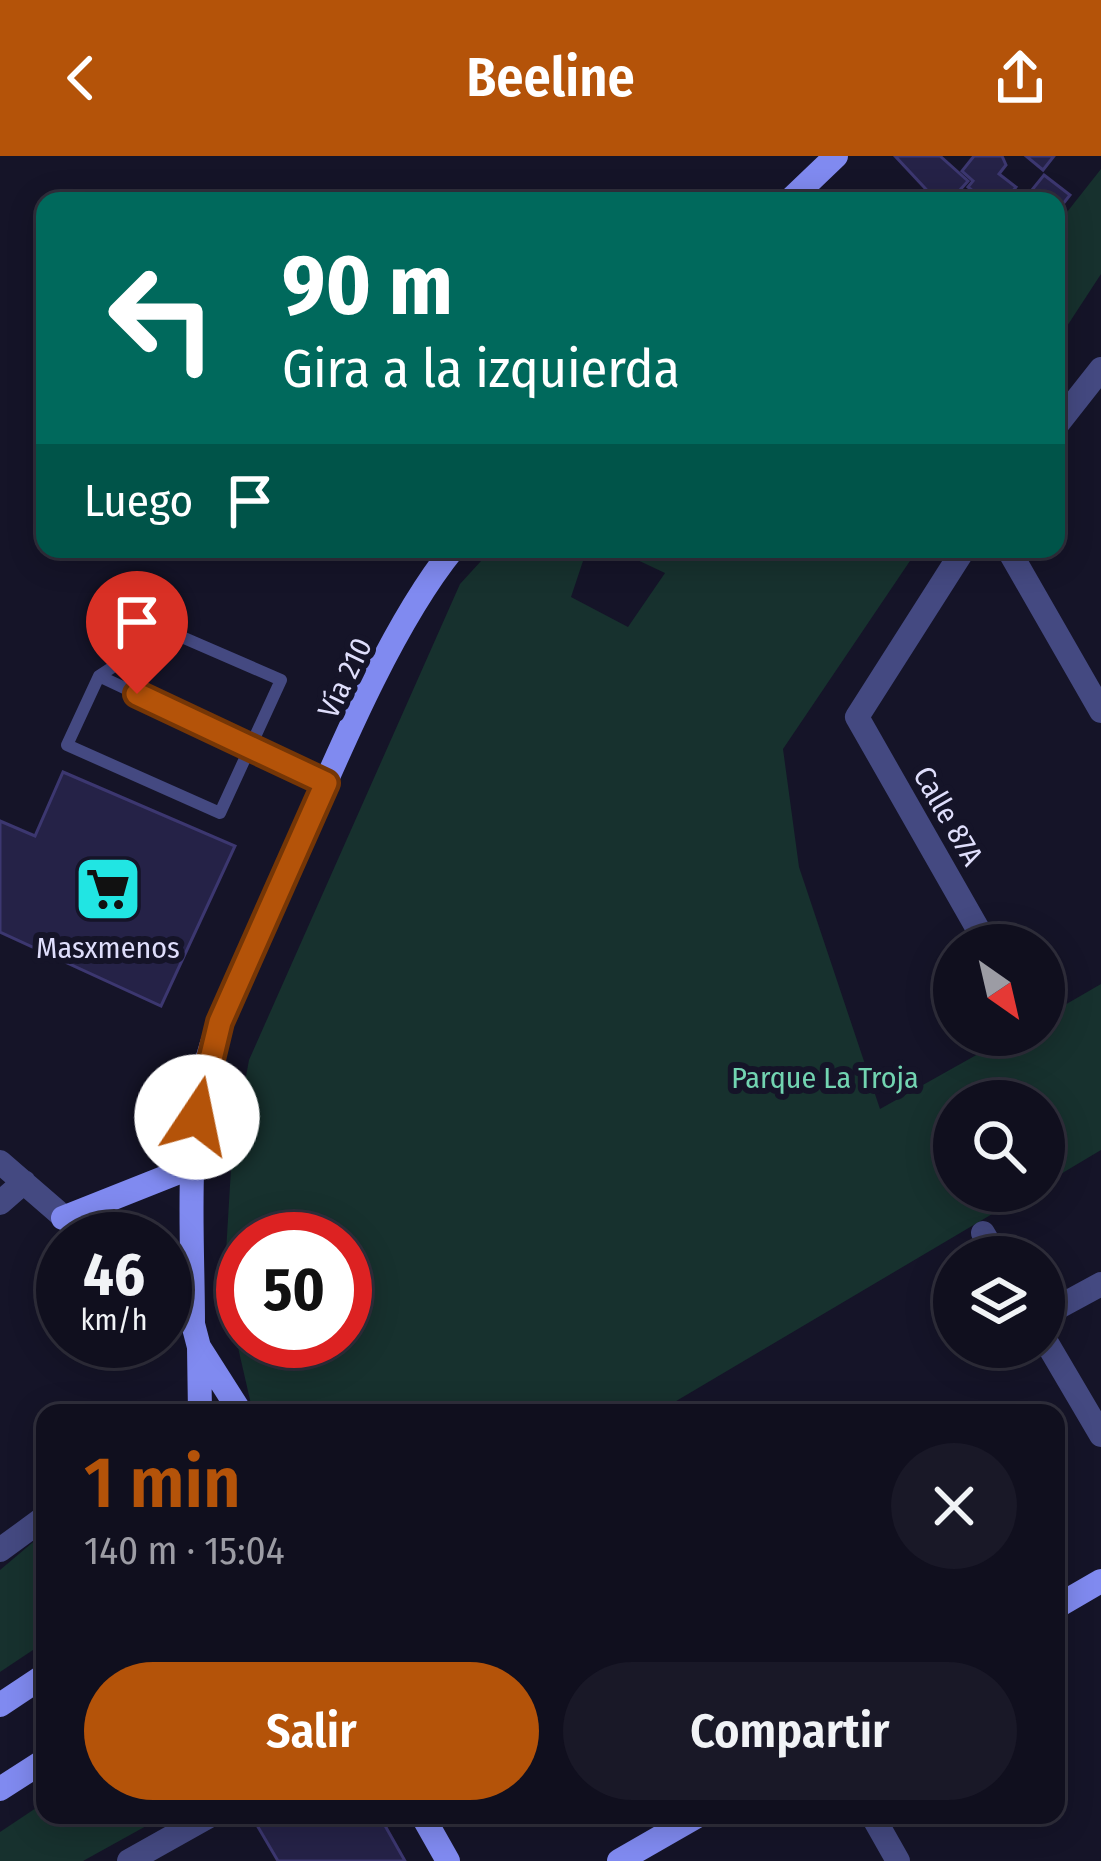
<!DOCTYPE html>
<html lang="es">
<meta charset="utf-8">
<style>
:root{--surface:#100f1e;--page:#191827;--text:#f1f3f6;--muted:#9c9ca4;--line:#302f3c;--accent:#b45309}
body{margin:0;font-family:"Fira Sans Condensed",sans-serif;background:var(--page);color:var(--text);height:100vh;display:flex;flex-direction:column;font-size:45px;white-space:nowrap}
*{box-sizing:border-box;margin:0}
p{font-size:39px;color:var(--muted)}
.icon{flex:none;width:66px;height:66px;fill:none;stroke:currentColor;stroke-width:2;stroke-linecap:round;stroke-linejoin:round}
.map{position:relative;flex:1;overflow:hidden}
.panel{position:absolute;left:36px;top:1248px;width:1029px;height:420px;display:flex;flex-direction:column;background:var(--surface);border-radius:24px;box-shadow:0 6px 30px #0003,0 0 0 3px var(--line)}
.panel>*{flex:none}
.top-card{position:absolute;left:36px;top:36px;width:1029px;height:366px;border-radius:24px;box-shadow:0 6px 30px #0003,0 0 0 3px var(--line);background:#00695c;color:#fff;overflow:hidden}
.needle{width:78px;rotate:146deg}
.controls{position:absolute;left:933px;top:768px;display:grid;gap:24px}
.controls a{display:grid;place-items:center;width:132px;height:132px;border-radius:50%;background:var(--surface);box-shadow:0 6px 30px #0003,0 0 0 3px var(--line);font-size:60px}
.speed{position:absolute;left:36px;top:1056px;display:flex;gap:24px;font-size:60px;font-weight:700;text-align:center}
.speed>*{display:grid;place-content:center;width:156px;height:156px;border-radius:50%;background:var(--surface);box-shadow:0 6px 30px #0003,0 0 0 3px var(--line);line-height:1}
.speed small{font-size:30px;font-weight:400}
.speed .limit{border:18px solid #d22;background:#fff;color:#111}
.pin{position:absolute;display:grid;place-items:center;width:102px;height:102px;color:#fff;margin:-123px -51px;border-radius:50% 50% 50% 0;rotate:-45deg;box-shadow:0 0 12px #0007}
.pin .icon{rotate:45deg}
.me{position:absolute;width:132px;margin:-66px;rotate:11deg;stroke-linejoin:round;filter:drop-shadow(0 0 9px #0008)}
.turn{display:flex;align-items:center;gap:42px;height:252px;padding:0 48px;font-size:54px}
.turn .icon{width:156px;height:156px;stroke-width:2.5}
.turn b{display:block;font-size:84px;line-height:102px}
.then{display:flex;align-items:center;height:114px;padding:0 48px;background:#0003;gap:24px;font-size:45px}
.round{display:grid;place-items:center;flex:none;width:126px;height:126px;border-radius:63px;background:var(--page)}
.head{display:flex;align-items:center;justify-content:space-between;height:204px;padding:0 48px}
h1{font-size:72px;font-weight:600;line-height:90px;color:var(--accent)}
.action{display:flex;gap:24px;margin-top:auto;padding:24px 48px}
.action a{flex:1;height:138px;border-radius:72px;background:var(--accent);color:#fff;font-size:48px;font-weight:600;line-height:138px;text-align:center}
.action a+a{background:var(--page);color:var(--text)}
header{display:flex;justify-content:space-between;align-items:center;height:156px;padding:0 48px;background:var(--accent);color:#fff;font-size:54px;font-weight:600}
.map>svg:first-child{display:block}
</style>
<header><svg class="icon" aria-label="back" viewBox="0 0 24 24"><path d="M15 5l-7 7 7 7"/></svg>Beeline<svg class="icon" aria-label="share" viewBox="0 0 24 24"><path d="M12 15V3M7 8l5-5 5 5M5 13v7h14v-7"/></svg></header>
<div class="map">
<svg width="1101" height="1705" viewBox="0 0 1101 1705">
<rect width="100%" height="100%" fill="#151428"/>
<!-- green -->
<path fill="#17312e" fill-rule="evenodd" d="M 1101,13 L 1101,118 L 1056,187 L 1056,70 Z
M 492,393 L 587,393 L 571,441 L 628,471 L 665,417 L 614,393 L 918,393 L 783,593 L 799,711 L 880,953 L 1012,879 L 1044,879 L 1044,861 L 1101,828 L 1101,994 L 1044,1028 L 1044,945 L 954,945 L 954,1035 L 1031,1035 L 656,1257 L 253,1257 L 224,1130 L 232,996 L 249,904 L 460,428 ZM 243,1083 L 345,1083 L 345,1185 L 243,1185 Z
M 45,1376 L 45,1486 L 0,1516 L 0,1414 Z
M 45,1646 L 45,1659 L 166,1659 L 83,1705 L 0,1705 L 0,1676 Z"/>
<!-- building -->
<path fill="#252247" stroke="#3c3770" stroke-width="3" d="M 895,0 L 940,0 L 968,25 L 950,45 L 937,45 Z
M 974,0 L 1002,0 L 1006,9 L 999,18 L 1016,31 L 1005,45 L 985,45 L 968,31 L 973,25 L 962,15 Z
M 1026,0 L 1054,0 L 1043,14 Z
M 1044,19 L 1070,39 L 1056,57 L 1056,45 L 1023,45 Z
M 63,616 L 235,690 L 161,850 L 0,776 L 0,665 L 35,680 Z
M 251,1659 L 379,1659 L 405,1705 L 278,1705 Z"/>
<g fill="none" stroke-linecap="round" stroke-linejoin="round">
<!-- lane -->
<path stroke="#444981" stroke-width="12" d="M 168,475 L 281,524 L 220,657 L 67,589 L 99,520 Z
M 99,520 L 326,627"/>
<!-- street -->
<path stroke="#444981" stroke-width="24" d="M 1056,270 L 1101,213
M 964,393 L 857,561 L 987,789
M 1008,393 L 1101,555
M 0,1006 L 89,1083
M 0,1047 L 24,1026
M 983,1077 L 997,1101
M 165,1145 L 193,1168
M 1044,1159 L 1101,1128
M 1044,1182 L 1101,1279
M 0,1394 L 45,1361
M 872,1659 L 898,1705
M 129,1705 L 211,1659"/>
<!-- secondary -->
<path stroke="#808af0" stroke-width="24" d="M 789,45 L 836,0
M 63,1062 L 194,1010
M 199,1191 L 200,1257
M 241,1257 L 199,1191 L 193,1168 C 193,1084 185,994 205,912 C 221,848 255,787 282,726 C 327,625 385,477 453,393
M 1056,1451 L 1101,1425
M 0,1549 L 45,1519
M 0,1633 L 45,1604
M 422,1659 L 448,1705
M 619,1705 L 699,1659"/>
</g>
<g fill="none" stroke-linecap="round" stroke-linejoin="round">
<defs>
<path id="route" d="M 137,538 L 326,627 L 220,866 L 197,961"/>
</defs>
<!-- route casing -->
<use href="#route" stroke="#753606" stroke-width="30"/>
<!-- route -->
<use href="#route" stroke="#b45309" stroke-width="21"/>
</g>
<!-- icons -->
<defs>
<symbol id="supermarket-square" viewBox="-11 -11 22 22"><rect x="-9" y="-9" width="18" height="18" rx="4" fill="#21e5e3" stroke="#151428"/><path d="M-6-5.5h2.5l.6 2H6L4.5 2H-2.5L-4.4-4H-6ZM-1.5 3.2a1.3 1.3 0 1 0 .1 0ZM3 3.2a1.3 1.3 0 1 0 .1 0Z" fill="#111"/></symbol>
</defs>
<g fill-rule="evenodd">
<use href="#supermarket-square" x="70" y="695" width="76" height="76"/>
</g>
<g text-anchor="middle" stroke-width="12" stroke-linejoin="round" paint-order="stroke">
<!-- street labels -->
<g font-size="30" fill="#dfdefb" stroke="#151428">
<text transform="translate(345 522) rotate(-64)" y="10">Vía 210</text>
<text transform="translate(948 660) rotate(60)" y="10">Calle 87A</text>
</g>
<!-- poi labels -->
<g font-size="30" fill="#dfdefb" stroke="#151428">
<text x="108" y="802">Masxmenos</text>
</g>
<!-- park labels -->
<g font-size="30" fill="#72d4b1" stroke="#151428">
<text x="825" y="932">Parque La Troja</text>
</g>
</g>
</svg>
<div class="controls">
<a><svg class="needle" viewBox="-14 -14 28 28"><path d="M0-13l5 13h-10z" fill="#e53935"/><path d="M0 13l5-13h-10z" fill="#9c9ca4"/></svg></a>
<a><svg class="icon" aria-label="search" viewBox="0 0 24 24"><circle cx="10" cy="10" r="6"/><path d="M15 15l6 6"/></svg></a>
<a><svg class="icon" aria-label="layers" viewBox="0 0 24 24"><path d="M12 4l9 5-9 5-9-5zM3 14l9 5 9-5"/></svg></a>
</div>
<div class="speed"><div>46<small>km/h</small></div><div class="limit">50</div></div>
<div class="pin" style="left:137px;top:538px;background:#d93025"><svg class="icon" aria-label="arrive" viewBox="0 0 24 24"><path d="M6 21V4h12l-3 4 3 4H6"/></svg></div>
<svg class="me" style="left:197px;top:961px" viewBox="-20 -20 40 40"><circle r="19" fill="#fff"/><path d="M0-13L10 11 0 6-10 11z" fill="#b45309"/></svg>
<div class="top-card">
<div class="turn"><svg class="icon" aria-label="left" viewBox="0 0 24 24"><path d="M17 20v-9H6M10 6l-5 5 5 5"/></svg><div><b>90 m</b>Gira a la izquierda</div></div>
<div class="then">Luego<svg class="icon" aria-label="arrive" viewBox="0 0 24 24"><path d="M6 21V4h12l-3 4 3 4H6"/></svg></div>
</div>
<section class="panel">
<div class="head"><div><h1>1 min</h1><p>140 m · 15:04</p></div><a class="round"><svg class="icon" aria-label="close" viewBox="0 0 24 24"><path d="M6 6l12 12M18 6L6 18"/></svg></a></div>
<div class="action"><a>Salir</a><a>Compartir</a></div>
</section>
</div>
